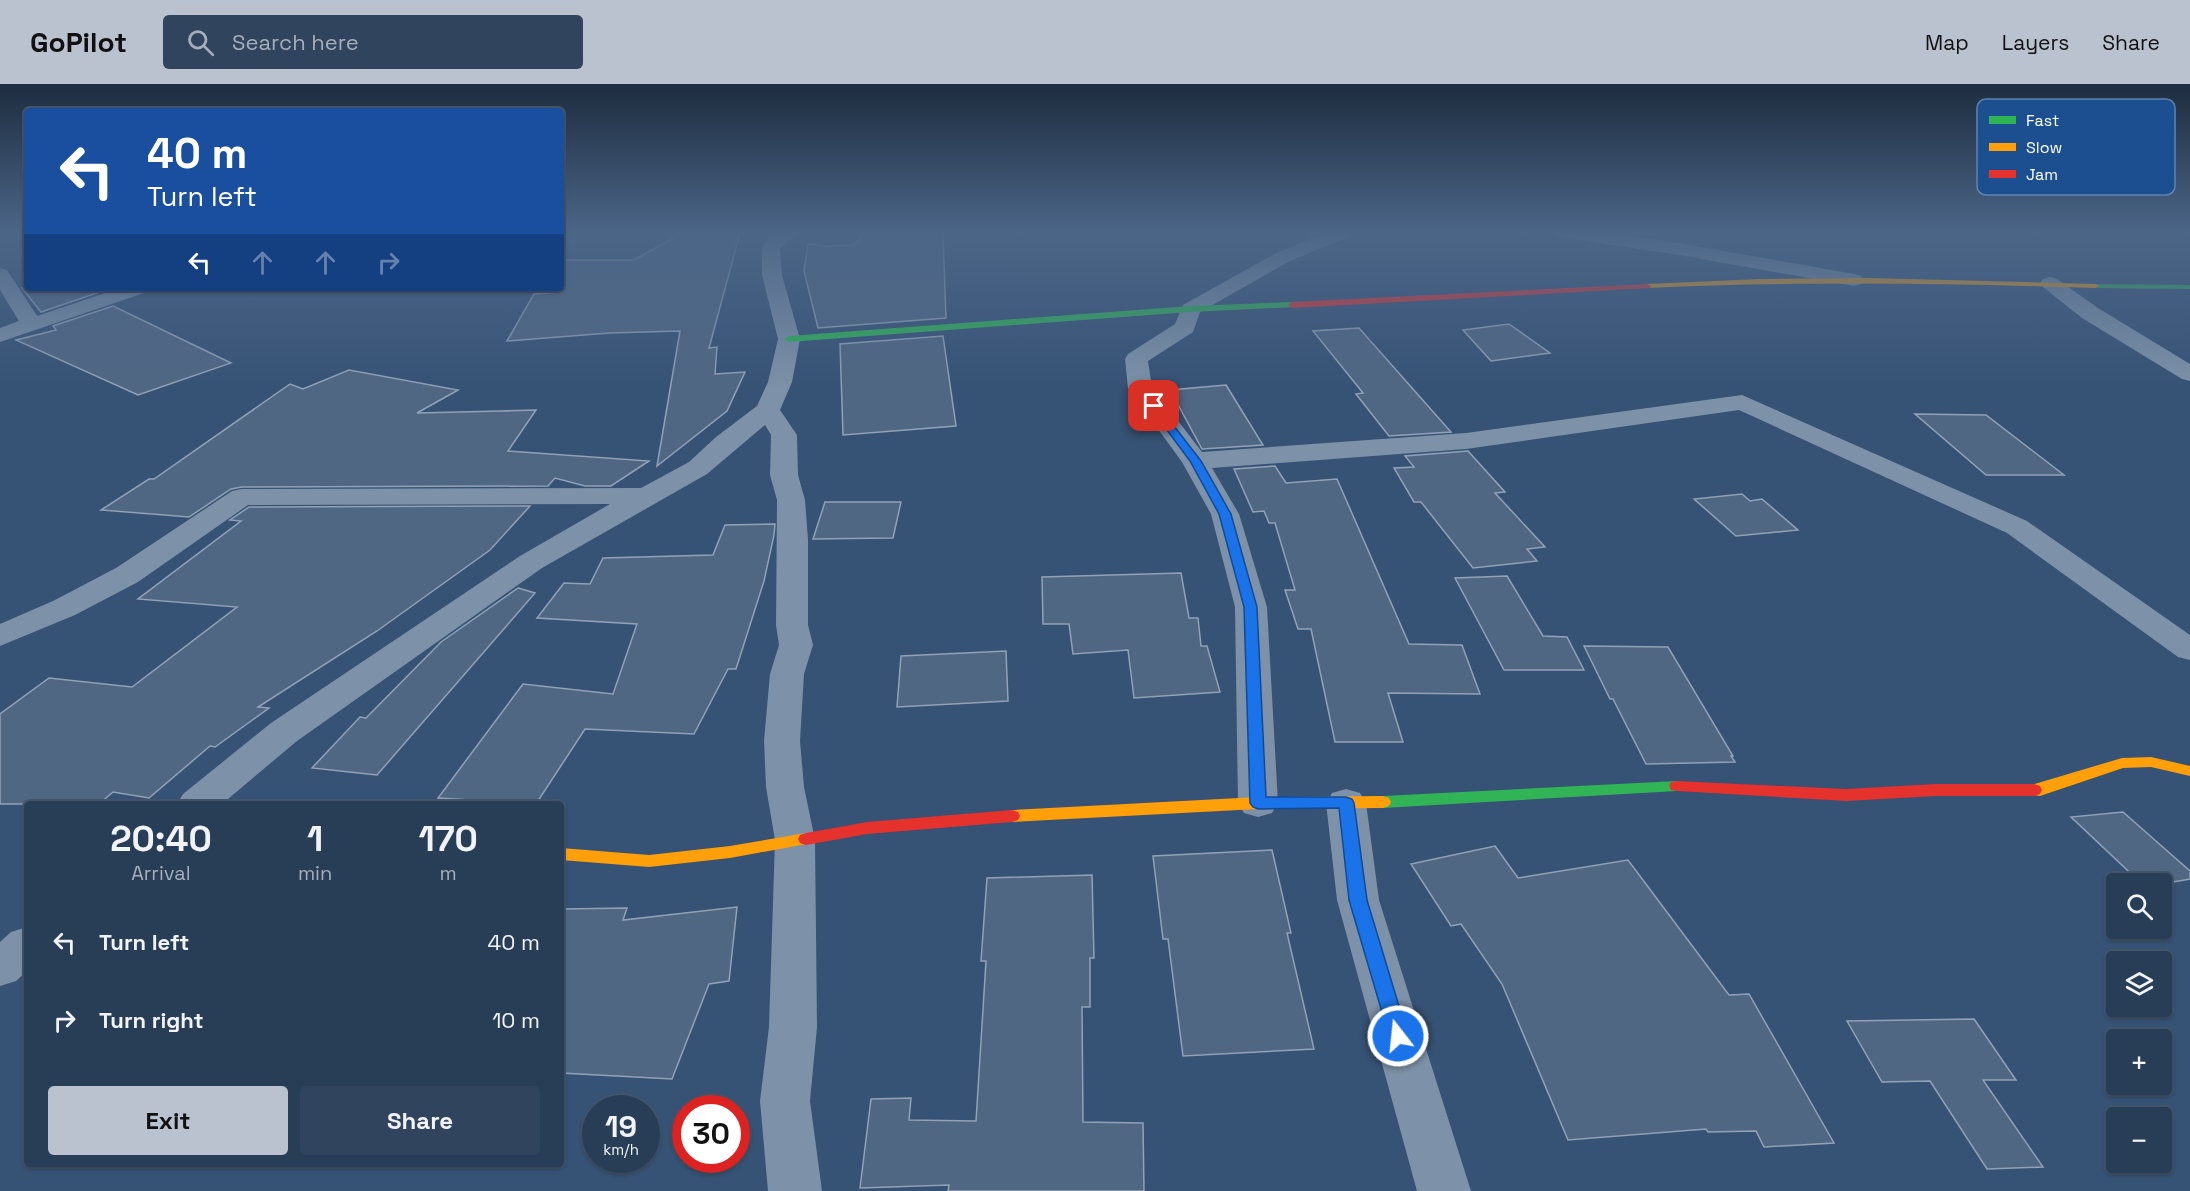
<!DOCTYPE html>
<meta charset="utf-8">
<style>
:root{--surface:#283e57;--page:#30455d;--text:#f1f3f6;--muted:#a5aeba;--line:#44576d;--accent:#b9c2ce}
body{margin:0;font-family:"Space Grotesk",sans-serif;background:var(--page);color:var(--text);height:100vh;display:flex;flex-direction:column;font-size:22px;white-space:nowrap}
*{box-sizing:border-box;margin:0}
p{font-size:20px;color:var(--muted)}
.icon{flex:none;width:33px;height:33px;fill:none;stroke:currentColor;stroke-width:2;stroke-linecap:round;stroke-linejoin:round}
.map{position:relative;flex:1;overflow:hidden}
.panel{position:absolute;left:24px;top:717px;width:540px;height:366px;display:flex;flex-direction:column;background:var(--surface);border-radius:6px;box-shadow:0 2px 4px #0004,0 0 0 2px var(--line)}
.panel>*{flex:none}
.top-card{position:absolute;left:24px;top:24px;width:540px;height:183px;border-radius:6px;box-shadow:0 2px 4px #0004,0 0 0 2px var(--line);background:#1a4fa0;color:#fff;overflow:hidden}
.buttons{position:absolute;left:2106px;top:789px;display:grid;gap:12px}
.buttons a{display:grid;place-items:center;width:66px;height:66px;border-radius:6px;background:var(--surface);box-shadow:0 2px 4px #0004,0 0 0 2px var(--line);font-size:30px}
.speed{position:absolute;left:582px;top:1011px;display:flex;gap:12px;font-size:30px;font-weight:700;text-align:center}
.speed>*{display:grid;place-content:center;width:78px;height:78px;border-radius:50%;background:var(--surface);box-shadow:0 2px 4px #0004,0 0 0 2px var(--line);line-height:1}
.speed small{font-size:15px;font-weight:400}
.speed .limit{border:9px solid #d22;background:#fff;color:#111}
.pin{position:absolute;display:grid;place-items:center;width:51px;height:51px;color:#fff;margin:-26px;border-radius:12px;box-shadow:0 3px 9px #0006}
.me{position:absolute;width:66px;margin:-33px;rotate:344deg;stroke-linejoin:round;filter:drop-shadow(0 0 4px #0008)}
.turn{display:flex;align-items:center;gap:21px;height:126px;padding:0 24px;font-size:27px}
.turn .icon{width:78px;height:78px;stroke-width:2.5}
.turn b{display:block;font-size:42px;line-height:51px}
.lanes{display:flex;align-items:center;height:57px;padding:0 24px;background:#0003;justify-content:center;gap:30px;direction:ltr}
.lanes .off{opacity:.35}
.eta{display:flex;justify-content:space-evenly;align-items:center;height:102px;text-align:center}
.eta b{font-size:36px;font-weight:600;line-height:42px}
.cta{display:flex;gap:12px;margin-top:auto;padding:12px 24px}
.cta a{flex:1;height:69px;border-radius:6px;background:var(--accent);color:#111;font-size:24px;font-weight:600;line-height:69px;text-align:center}
.cta a+a{background:var(--page);color:var(--text)}
ul{padding:0;list-style:none}
li{display:flex;align-items:center;gap:18px;height:78px;padding:0 24px}
li div{flex:1}
li b{display:block;font-size:22px}
li em{font-style:normal}
header{display:flex;align-items:center;gap:36px;box-sizing:border-box;height:84px;padding:0 30px;background:var(--accent);color:#111}
header strong{font-size:28px}
nav{display:flex;gap:33px;margin-inline-start:auto;font-size:21px}
.search{width:420px;height:54px;background:var(--page);display:flex;align-items:center;gap:15px;box-sizing:border-box;padding:0 21px;border-radius:6px;color:var(--muted);font-size:22px}
.map>svg:first-child{display:block}
</style>
<header>
<strong>GoPilot</strong>
<div class="search"><svg class="icon" aria-label="search" viewBox="0 0 24 24"><circle cx="10" cy="10" r="6"/><path d="M15 15l6 6"/></svg>Search here</div>
<nav><a>Map</a><a>Layers</a><a>Share</a></nav>
</header>
<div class="map">
<svg width="2190" height="1107" viewBox="0 0 2190 1107">
<rect width="100%" height="100%" fill="#365274"/>
<!-- building -->
<path fill="#506783" stroke="#92a2b6" stroke-width="1.5" d="M 682,149 L 740,149 L 709,264 L 717,263 L 715,290 L 745,288 L 727,327 L 657,382 L 680,247 L 609,249 L 507,257 L 534,210 L 561,208 L 561,176 L 634,176 Z
M 865,149 L 943,149 L 946,234 L 818,244 L 804,187 L 808,160 L 825,162 L 854,161 Z
M 22,204 L 96,204 L 100,208 L 41,228 Z
M 113,222 L 231,279 L 138,311 L 16,256 L 56,246 L 53,242 Z
M 1509,240 L 1550,269 L 1491,277 L 1463,246 Z
M 1359,244 L 1451,348 L 1389,352 L 1356,310 L 1363,309 L 1313,247 Z
M 943,252 L 956,342 L 843,351 L 840,260 Z
M 349,286 L 458,306 L 417,329 L 536,326 L 508,367 L 649,377 L 611,402 L 585,402 L 555,394 L 548,402 L 242,403 L 231,405 L 189,433 L 101,426 L 149,395 L 154,395 L 290,300 L 303,305 Z
M 1226,301 L 1263,361 L 1202,365 L 1170,306 Z
M 1915,330 L 1986,331 L 2064,391 L 1986,391 Z
M 1468,367 L 1505,408 L 1495,409 L 1545,463 L 1527,465 L 1537,477 L 1473,484 L 1421,418 L 1414,418 L 1394,384 L 1414,383 L 1405,372 Z
M 1275,382 L 1286,399 L 1337,395 L 1409,560 L 1462,561 L 1480,610 L 1388,609 L 1403,658 L 1335,658 L 1311,545 L 1298,545 L 1285,506 L 1295,506 L 1275,439 L 1269,439 L 1264,427 L 1253,428 L 1234,385 Z
M 1742,410 L 1750,417 L 1762,415 L 1798,446 L 1736,452 L 1694,415 Z
M 825,418 L 901,418 L 893,454 L 813,455 Z
M 530,422 L 490,466 L 377,547 L 258,623 L 269,624 L 215,663 L 210,662 L 149,714 L 113,708 L 99,720 L 0,720 L 0,630 L 49,594 L 132,603 L 237,523 L 138,515 L 241,437 L 230,436 L 249,423 Z
M 775,440 L 774,451 L 764,497 L 736,585 L 728,585 L 694,650 L 585,645 L 536,720 L 438,714 L 523,600 L 613,610 L 637,540 L 537,534 L 564,499 L 590,500 L 603,474 L 713,471 L 725,441 Z
M 1181,489 L 1189,534 L 1198,534 L 1201,562 L 1207,562 L 1220,608 L 1134,614 L 1128,566 L 1073,570 L 1069,540 L 1043,540 L 1042,493 Z
M 1507,492 L 1543,552 L 1567,553 L 1584,586 L 1504,586 L 1455,494 Z
M 518,504 L 535,509 L 377,691 L 312,684 L 360,633 L 366,634 L 441,558 Z
M 1584,562 L 1668,563 L 1733,672 L 1731,672 L 1735,678 L 1646,680 L 1613,615 L 1610,615 Z
M 1006,567 L 1008,617 L 897,623 L 901,572 Z
M 2123,728 L 2190,787 L 2190,795 L 2162,800 L 2142,800 L 2071,733 Z
M 1495,762 L 1518,794 L 1628,776 L 1729,911 L 1749,910 L 1834,1059 L 1764,1063 L 1756,1047 L 1708,1048 L 1706,1045 L 1568,1056 L 1502,900 L 1461,840 L 1451,842 L 1411,780 Z
M 1272,766 L 1291,849 L 1287,849 L 1314,965 L 1183,972 L 1168,855 L 1163,855 L 1153,772 Z
M 1092,791 L 1094,874 L 1090,874 L 1090,923 L 1082,923 L 1083,1038 L 1143,1039 L 1144,1107 L 948,1107 L 949,1101 L 860,1104 L 871,1015 L 911,1014 L 909,1036 L 976,1037 L 986,877 L 981,877 L 987,794 Z
M 737,823 L 729,897 L 709,900 L 672,995 L 561,989 L 561,825 L 627,824 L 623,836 Z
M 1974,935 L 2016,996 L 1983,996 L 2043,1083 L 1987,1085 L 1930,997 L 1882,998 L 1847,937 Z"/>
<g fill="none" stroke-linecap="round" stroke-linejoin="round">
<!-- street -->
<path fill="#7d92a8" fill-rule="evenodd" d="M 775,149 L 798,149 L 780,164 L 782,191 L 800,255 L 792,298 L 780,326 L 797,351 L 798,391 L 805,416 L 808,455 L 808,541 L 813,561 L 804,590 L 800,657 L 804,703 L 815,756 L 817,943 L 810,1017 L 822,1107 L 768,1107 L 760,1017 L 769,943 L 775,756 L 766,703 L 764,657 L 770,590 L 779,561 L 776,541 L 777,416 L 770,391 L 771,351 L 765,341 L 707,390 L 542,484 L 297,657 L 222,720 L 177,720 L 183,710 L 271,639 L 520,472 L 610,420 L 248,421 L 138,498 L 75,531 L 0,562 L 0,540 L 53,517 L 116,484 L 232,407 L 242,405 L 641,404 L 689,378 L 716,353 L 757,322 L 768,298 L 778,255 L 762,191 L 762,164 L 768,153 Z
M 1325,149 L 1351,149 L 1348,153 L 1290,177 L 1200,228 L 1193,248 L 1148,277 L 1152,303 L 1202,368 L 1466,349 L 1742,311 L 2027,437 L 2190,551 L 2190,576 L 2178,573 L 2007,449 L 1739,326 L 1466,365 L 1212,384 L 1239,430 L 1267,523 L 1278,719 L 1272,729 L 1258,733 L 1244,729 L 1238,719 L 1235,523 L 1211,430 L 1182,378 L 1128,304 L 1125,275 L 1128,270 L 1175,240 L 1183,221 L 1276,169 Z
M 1556,149 L 1608,149 L 1679,159 L 1854,190 L 1861,192 L 1864,196 L 1861,200 L 1854,202 L 1679,171 L 1565,154 L 1559,153 Z
M 0,184 L 7,186 L 37,232 L 120,204 L 150,204 L 147,208 L 0,258 L 0,244 L 19,237 L 0,206 Z
M 2050,193 L 2057,195 L 2098,224 L 2190,280 L 2190,297 L 2182,295 L 2082,234 L 2043,203 L 2040,199 L 2043,195 Z
M 1346,705 L 1360,709 L 1366,719 L 1379,816 L 1471,1107 L 1417,1107 L 1337,816 L 1326,719 L 1332,709 Z
M 27,843 L 27,887 L 16,897 L 0,902 L 0,858 L 11,848 Z"/>
<!-- fast -->
<path fill="#30b455" fill-rule="evenodd" d="M 2092,200 L 2190,201 L 2190,205 L 2095,204 L 2091,202 Z
M 1292,218 L 1295,219 L 1295,223 L 1190,228 L 789,258 L 784,255 L 789,252 L 1190,222 Z
M 1677,697 L 1683,698 L 1685,702 L 1683,706 L 1677,707 L 1383,724 L 1377,722 L 1375,718 L 1377,714 L 1383,712 Z"/>
<!-- slow -->
<path fill="#ff9f0a" fill-rule="evenodd" d="M 1871,194 L 2095,200 L 2099,202 L 2095,204 C 1946,199 1796,197 1647,204 L 1643,202 L 1647,200 L 1759,195 Z
M 2151,673 L 2190,682 L 2190,692 L 2151,683 L 2123,684 L 2040,712 L 2028,710 L 2026,706 L 2028,702 L 2122,674 Z
M 1383,712 L 1389,714 L 1391,718 L 1389,722 L 1383,724 L 1258,725 L 1012,738 L 1006,736 L 1004,732 L 1006,728 L 1012,726 L 1258,713 Z
M 806,749 L 812,751 L 814,755 L 812,759 L 730,774 L 649,783 L 561,776 L 561,764 L 649,771 L 730,762 Z"/>
<!-- jam -->
<path fill="#e5322d" fill-rule="evenodd" d="M 1647,200 L 1651,202 L 1650,204 L 1292,224 L 1288,221 L 1292,218 Z
M 1677,697 L 1846,705 L 1936,700 L 2034,700 L 2040,702 L 2042,706 L 2040,710 L 2034,712 L 1936,712 L 1846,717 L 1677,707 L 1671,706 L 1669,702 L 1671,698 Z
M 1012,726 L 1018,728 L 1020,732 L 1018,736 L 1012,738 L 867,750 L 806,761 L 800,759 L 798,755 L 800,751 L 806,749 L 867,738 Z"/>
</g>
<!-- sky -->
<linearGradient id="sky" x2="0" y2="1"><stop stop-color="#1e2d40"/><stop offset="0.49" stop-color="#4c6688"/><stop offset="1" stop-color="#4c6688" stop-opacity="0"/></linearGradient>
<rect width="2190" height="304" fill="url(#sky)"/>
<!-- route -->
<path fill="#1a73e8" stroke="#114b97" stroke-width="1.5" d="M 1154,319 L 1157,320 L 1201,377 L 1231,430 L 1257,523 L 1266,713 L 1346,713 L 1352,715 L 1354,719 L 1367,816 L 1408,952 L 1405,958 L 1398,960 L 1392,958 L 1389,952 L 1349,816 L 1339,724 L 1258,725 L 1253,723 L 1250,719 L 1244,523 L 1219,430 L 1190,377 L 1149,322 Z"/>
<!-- legend -->
<rect x="1977" y="15" width="198" height="96" rx="9" fill="#1b4f8f" stroke="#5f84b1" stroke-width="1.5"/>
<rect x="1989" y="32" width="27" height="8" fill="#30b455"/>
<rect x="1989" y="59" width="27" height="8" fill="#ff9f0a"/>
<rect x="1989" y="86" width="27" height="8" fill="#e5322d"/>
<g font-size="16" fill="#fff">
<text x="2026" y="42">Fast</text>
<text x="2026" y="69">Slow</text>
<text x="2026" y="96">Jam</text>
</g>
</svg>
<div class="buttons">
<a><svg class="icon" aria-label="search" viewBox="0 0 24 24"><circle cx="10" cy="10" r="6"/><path d="M15 15l6 6"/></svg></a>
<a><svg class="icon" aria-label="layers" viewBox="0 0 24 24"><path d="M12 4l9 5-9 5-9-5zM3 14l9 5 9-5"/></svg></a>
<a>+</a>
<a>−</a>
</div>
<div class="speed"><div>19<small>km/h</small></div><div class="limit">30</div></div>
<div class="pin" style="left:1154px;top:322px;background:#d93025"><svg class="icon" aria-label="arrive" viewBox="0 0 24 24"><path d="M6 21V4h12l-3 4 3 4H6"/></svg></div>
<svg class="me" style="left:1398px;top:952px" viewBox="-20 -20 40 40"><circle r="17" fill="#1a73e8" stroke="#fff" stroke-width="3"/><path d="M0-11L8 9 0 5-8 9z" fill="#fff"/></svg>
<div class="top-card">
<div class="turn"><svg class="icon" aria-label="left" viewBox="0 0 24 24"><path d="M17 20v-9H6M10 6l-5 5 5 5"/></svg><div><b>40 m</b>Turn left</div></div>
<div class="lanes"><svg class="icon" aria-label="left" viewBox="0 0 24 24"><path d="M17 20v-9H6M10 6l-5 5 5 5"/></svg><svg class="icon off" aria-label="ahead" viewBox="0 0 24 24"><path d="M12 20V5M6 11l6-6 6 6"/></svg><svg class="icon off" aria-label="ahead" viewBox="0 0 24 24"><path d="M12 20V5M6 11l6-6 6 6"/></svg><svg class="icon off" aria-label="right" viewBox="0 0 24 24"><path d="M7 20v-9h11M14 6l5 5-5 5"/></svg></div>
</div>
<section class="panel">
<div class="eta">
<div><b>20:40</b><p>Arrival</p></div>
<div><b>1</b><p>min</p></div>
<div><b>170</b><p>m</p></div>
</div>
<ul>
<li><svg class="icon" aria-label="left" viewBox="0 0 24 24"><path d="M17 20v-9H6M10 6l-5 5 5 5"/></svg><div><b>Turn left</b></div><em>40 m</em></li>
<li><svg class="icon" aria-label="right" viewBox="0 0 24 24"><path d="M7 20v-9h11M14 6l5 5-5 5"/></svg><div><b>Turn right</b></div><em>10 m</em></li>
</ul>
<div class="cta"><a>Exit</a><a>Share</a></div>
</section>
</div>
